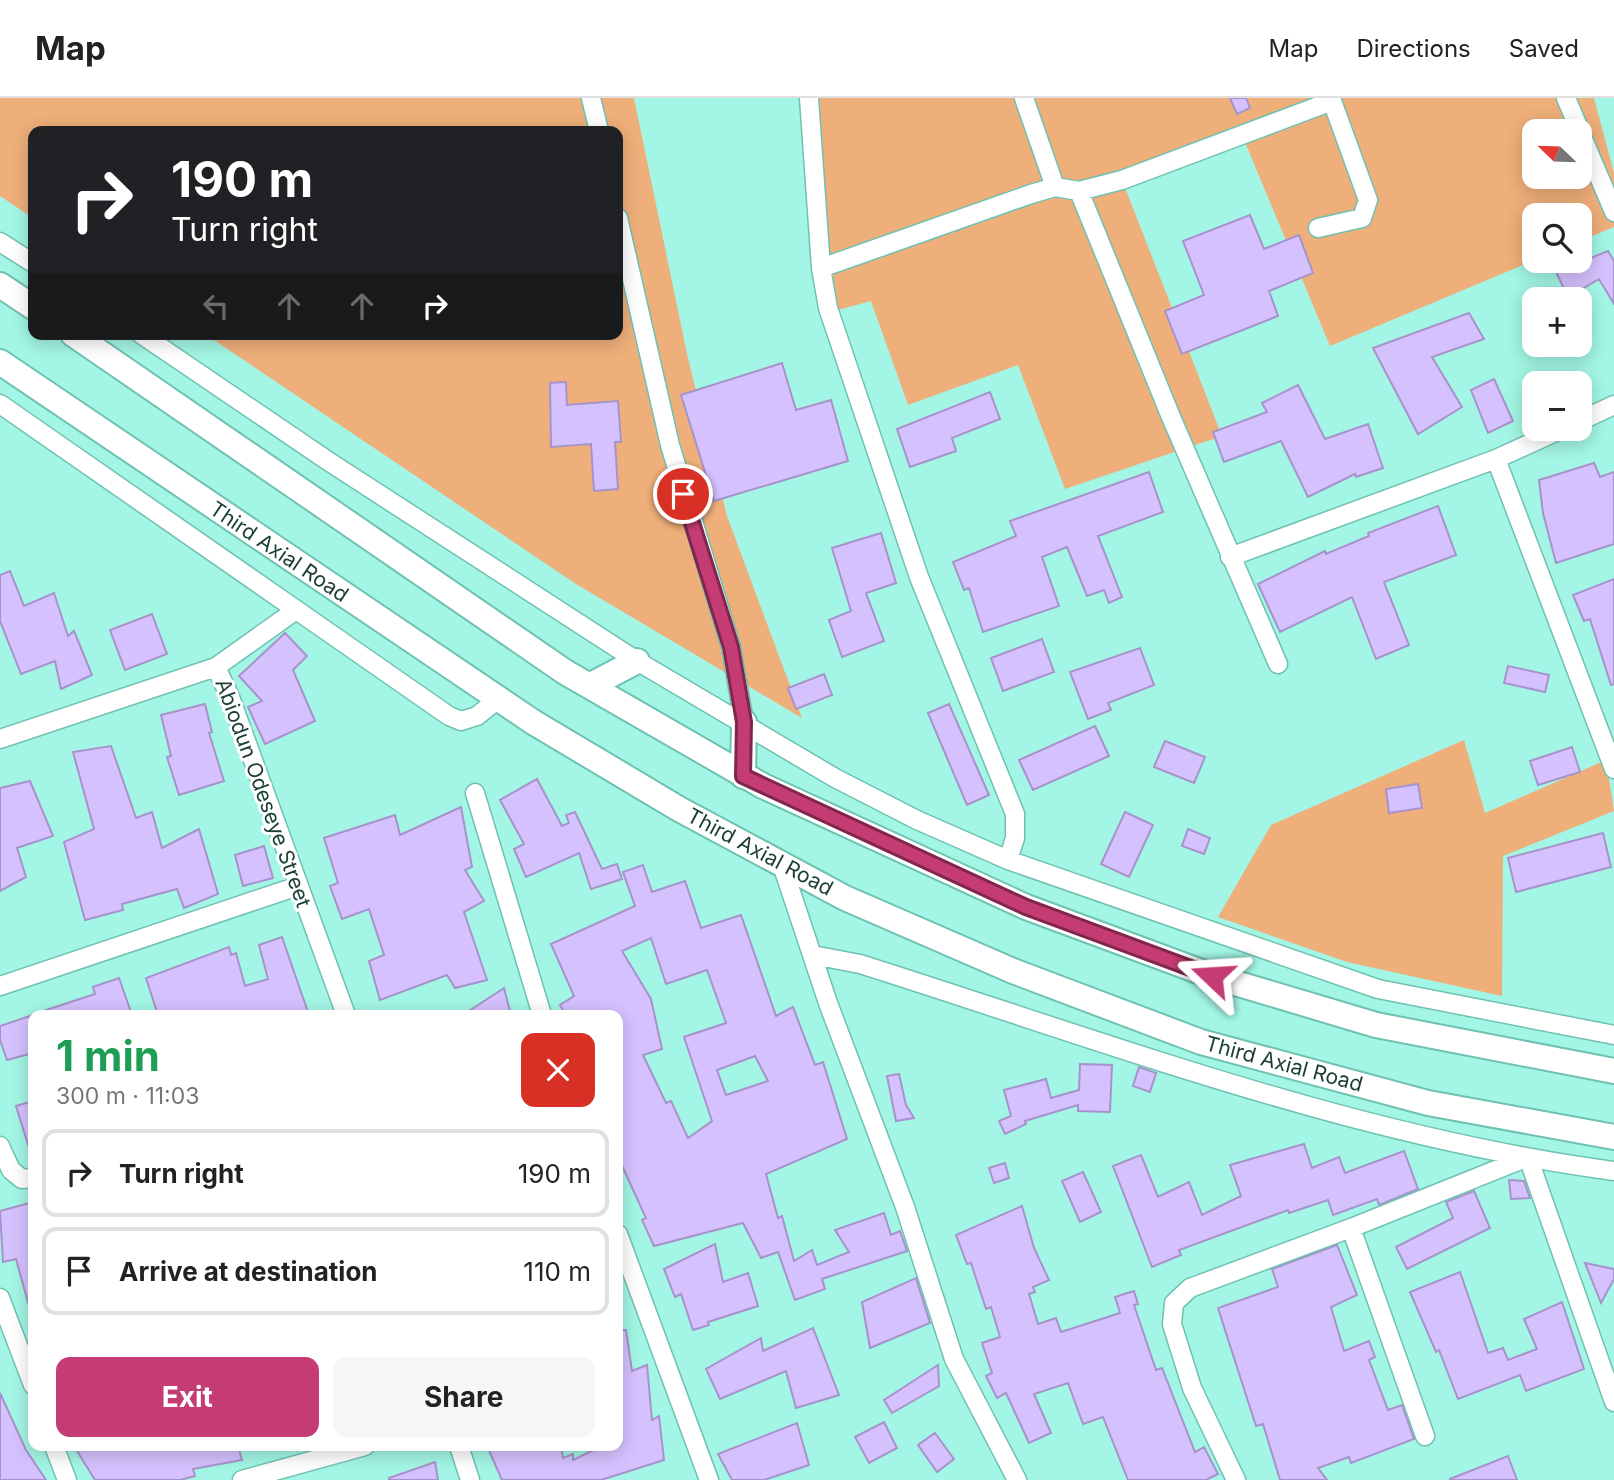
<!DOCTYPE html>
<meta charset="utf-8">
<style>
:root{--surface:#fff;--page:#f6f6f6;--text:#222;--muted:#767676;--line:#e0e0e0;--accent:#c53b73}
body{margin:0;font-family:Inter,sans-serif;background:var(--page);color:var(--text);height:100vh;display:flex;flex-direction:column;font-size:26px;white-space:nowrap}
*{box-sizing:border-box;margin:0}
p{font-size:23px;color:var(--muted)}
.icon{flex:none;width:38px;height:38px;fill:none;stroke:currentColor;stroke-width:2;stroke-linecap:round;stroke-linejoin:round}
.map{position:relative;flex:1;overflow:hidden}
.panel{position:absolute;left:28px;top:912px;width:595px;height:441px;display:flex;flex-direction:column;background:var(--surface);border-radius:14px;box-shadow:0 4px 18px #0003}
.panel>*{flex:none}
.top-card{position:absolute;left:28px;top:28px;width:595px;height:214px;border-radius:14px;box-shadow:0 4px 18px #0003;background:#202124;color:#fff;overflow:hidden}
.needle{width:46px;rotate:293deg}
.fabs{position:absolute;left:1522px;top:21px;display:grid;gap:14px}
.fabs a{display:grid;place-items:center;width:70px;height:70px;border-radius:14px;background:var(--surface);box-shadow:0 4px 18px #0003;font-size:35px}
.pin{position:absolute;display:grid;place-items:center;width:60px;height:60px;color:#fff;margin:-30px;border:4px solid #fff;border-radius:50%;box-shadow:0 2px 7px #0007}
.me{position:absolute;width:77px;margin:-38px;rotate:290deg;stroke-linejoin:round;filter:drop-shadow(0 0 5px #0008)}
.turn{display:flex;align-items:center;gap:24px;height:147px;padding:0 28px;font-size:32px}
.turn .icon{width:91px;height:91px;stroke-width:2.5}
.turn b{display:block;font-size:49px;line-height:60px}
.lanes{display:flex;align-items:center;height:66px;padding:0 28px;background:#0003;justify-content:center;gap:35px;direction:ltr}
.lanes .off{opacity:.35}
.round{display:grid;place-items:center;flex:none;width:74px;height:74px;border-radius:14px;background:var(--page)}
.head{display:flex;align-items:center;justify-content:space-between;height:119px;padding:0 28px}
h1{font-size:42px;font-weight:700;line-height:52px;color:#1e9e55}
.button{display:flex;gap:14px;margin-top:auto;padding:14px 28px}
.button a{flex:1;height:80px;border-radius:14px;background:var(--accent);color:#fff;font-size:28px;font-weight:700;line-height:80px;text-align:center}
.button a+a{background:var(--page);color:var(--text)}
ul{padding:0;list-style:none}
li{display:flex;align-items:center;gap:21px;height:88px;margin:0 14px 10px;padding:0 14px;border:4px solid var(--line);border-radius:14px}
li div{flex:1}
li b{display:block;font-size:26px}
li em{font-style:normal}
header{display:flex;align-items:center;gap:42px;box-sizing:border-box;height:98px;padding:0 35px;background:var(--surface);border-bottom:2px solid var(--line)}
header strong{font-size:33px}
nav{display:flex;gap:38px;margin-inline-start:auto;font-size:24px}
.map>svg:first-child{display:block}
</style>
<header>
<strong>Map</strong>
<nav><a>Map</a><a>Directions</a><a>Saved</a></nav>
</header>
<div class="map">
<svg width="1614" height="1382" viewBox="0 0 1614 1382">
<rect width="100%" height="100%" fill="#a3f6e5"/>
<!-- green -->
<path fill="#efaf7a" fill-rule="evenodd" d="M 0,0 L 634,0 L 687,256 L 727,418 L 802,620 L 576,486 L 205,236 L 618,236 L 618,33 L 33,33 L 33,120 L 0,98 Z
M 811,0 L 1594,0 L 1614,75 L 1614,129 L 1580,143 L 1580,117 L 1535,117 L 1535,162 L 1330,248 L 1242,37 L 1122,82 L 1222,338 L 1065,391 L 1018,267 L 908,307 L 871,203 L 838,212 L 813,40 ZM 1535,33 L 1580,33 L 1580,79 L 1535,79 Z
M 1464,642 L 1485,715 L 1606,662 L 1614,713 L 1503,758 L 1502,898 L 1347,864 L 1218,819 L 1271,727 Z"/>
<!-- building -->
<path fill="#d5c1fe" stroke="#a693cb" stroke-width="2" fill-rule="evenodd" d="M 1230,0 L 1246,0 L 1250,10 L 1237,16 Z
M 1250,117 L 1264,151 L 1299,137 L 1313,175 L 1269,193 L 1278,218 L 1182,256 L 1165,213 L 1204,197 L 1183,143 Z
M 1608,153 L 1614,163 L 1614,206 L 1599,181 L 1568,199 L 1556,174 Z
M 1469,215 L 1484,241 L 1432,259 L 1462,309 L 1418,336 L 1373,250 Z
M 782,265 L 796,312 L 831,302 L 848,363 L 714,403 L 681,297 Z
M 1494,281 L 1513,323 L 1488,335 L 1471,292 Z
M 566,284 L 567,307 L 618,303 L 621,344 L 615,344 L 618,391 L 594,393 L 591,346 L 551,349 L 550,285 Z
M 1298,287 L 1325,341 L 1368,326 L 1383,370 L 1356,379 L 1355,376 L 1308,399 L 1281,343 L 1224,364 L 1213,334 L 1267,314 L 1262,305 Z
M 990,294 L 1000,321 L 952,340 L 956,353 L 910,369 L 897,331 Z
M 1594,365 L 1600,379 L 1614,374 L 1614,446 L 1556,465 L 1543,415 L 1539,382 Z
M 1149,374 L 1163,414 L 1098,438 L 1122,499 L 1109,505 L 1104,492 L 1087,498 L 1067,449 L 1042,459 L 1059,508 L 983,534 L 969,490 L 964,492 L 953,464 L 1016,438 L 1010,423 Z
M 1438,408 L 1456,457 L 1384,484 L 1409,547 L 1376,561 L 1352,499 L 1280,534 L 1258,486 L 1325,453 L 1326,456 L 1369,438 L 1368,435 Z
M 881,435 L 896,485 L 866,495 L 884,543 L 842,559 L 829,522 L 851,513 L 832,450 Z
M 10,473 L 24,508 L 54,495 L 68,538 L 74,533 L 92,577 L 61,591 L 55,563 L 21,576 L 0,523 L 0,477 Z
M 1614,481 L 1614,586 L 1611,587 L 1590,521 L 1584,523 L 1573,497 Z
M 152,516 L 167,556 L 125,572 L 110,532 Z
M 285,535 L 307,558 L 293,572 L 315,623 L 265,646 L 248,609 L 262,603 L 239,578 Z
M 1042,541 L 1054,574 L 1003,593 L 991,560 Z
M 1140,550 L 1154,587 L 1108,605 L 1111,612 L 1088,621 L 1070,574 Z
M 1508,568 L 1549,577 L 1545,594 L 1504,585 Z
M 824,576 L 832,597 L 796,611 L 788,590 Z
M 205,606 L 212,634 L 209,635 L 224,683 L 179,697 L 167,659 L 171,658 L 161,617 Z
M 949,606 L 989,697 L 967,707 L 928,615 Z
M 1095,628 L 1109,658 L 1033,692 L 1019,662 Z
M 1165,643 L 1205,659 L 1194,685 L 1154,669 Z
M 111,648 L 136,720 L 152,714 L 162,750 L 199,731 L 218,796 L 184,810 L 177,791 L 122,806 L 123,812 L 85,822 L 64,744 L 94,731 L 73,654 Z
M 1572,649 L 1580,674 L 1538,687 L 1530,663 Z
M 537,681 L 562,728 L 569,725 L 566,717 L 575,714 L 602,771 L 617,766 L 622,781 L 591,791 L 579,755 L 526,779 L 514,751 L 524,746 L 500,702 Z
M 30,683 L 53,738 L 17,750 L 26,779 L 0,793 L 0,690 Z
M 1418,686 L 1422,710 L 1389,715 L 1386,691 Z
M 461,709 L 472,769 L 465,772 L 484,803 L 464,814 L 487,882 L 455,890 L 447,877 L 380,902 L 369,863 L 384,857 L 369,811 L 342,821 L 330,788 L 338,785 L 324,740 L 395,717 L 400,737 Z
M 1125,714 L 1153,727 L 1129,779 L 1101,766 Z
M 1188,731 L 1210,740 L 1204,756 L 1182,748 Z
M 1603,735 L 1611,769 L 1516,794 L 1508,760 Z
M 264,748 L 273,780 L 243,788 L 235,757 Z
M 643,767 L 652,794 L 685,783 L 701,830 L 741,817 L 776,918 L 793,909 L 815,967 L 823,964 L 847,1041 L 766,1076 L 778,1120 L 782,1118 L 794,1163 L 812,1152 L 817,1167 L 849,1154 L 835,1132 L 884,1115 L 891,1137 L 900,1133 L 907,1153 L 822,1181 L 825,1191 L 795,1202 L 778,1154 L 761,1160 L 743,1125 L 654,1148 L 642,1122 L 646,1120 L 618,1059 L 618,917 L 566,917 L 560,907 L 574,898 L 551,846 L 635,808 L 623,774 ZM 651,840 L 666,886 L 707,872 L 726,925 L 684,939 L 712,1023 L 688,1040 L 671,1003 L 666,1005 L 643,957 L 662,951 L 651,901 L 622,853 ZM 755,958 L 768,983 L 726,997 L 717,972 Z
M 282,839 L 309,917 L 158,917 L 146,880 L 229,849 L 231,857 L 236,855 L 245,888 L 268,881 L 259,847 Z
M 119,880 L 132,917 L 40,917 L 40,914 L 95,896 L 93,889 Z
M 504,890 L 511,917 L 463,917 Z
M 33,917 L 33,955 L 7,962 L 0,942 L 0,928 Z
M 1080,966 L 1112,967 L 1110,1014 L 1078,1013 L 1078,1007 L 1025,1023 L 1026,1026 L 1005,1036 L 999,1023 L 1011,1018 L 1004,992 L 1046,981 L 1051,1000 L 1079,992 Z
M 1139,969 L 1156,975 L 1150,994 L 1133,988 Z
M 899,976 L 906,1007 L 914,1020 L 896,1023 L 887,978 Z
M 33,1003 L 33,1052 L 30,1053 L 16,1008 Z
M 1304,1046 L 1312,1070 L 1339,1059 L 1345,1075 L 1404,1053 L 1418,1091 L 1379,1107 L 1377,1101 L 1333,1117 L 1328,1102 L 1289,1115 L 1288,1112 L 1179,1152 L 1181,1157 L 1152,1169 L 1113,1068 L 1141,1057 L 1158,1099 L 1189,1084 L 1202,1117 L 1241,1098 L 1230,1067 Z
M 1005,1065 L 1009,1080 L 994,1085 L 989,1070 Z
M 1083,1074 L 1101,1114 L 1080,1124 L 1062,1083 Z
M 1509,1082 L 1524,1083 L 1530,1100 L 1511,1101 Z
M 1474,1093 L 1490,1130 L 1407,1171 L 1396,1149 L 1453,1120 L 1446,1104 Z
M 33,1104 L 33,1207 L 29,1208 L 16,1161 L 3,1164 L 0,1113 Z
M 1022,1108 L 1034,1150 L 1049,1182 L 1033,1189 L 1035,1194 L 1029,1196 L 1038,1226 L 1056,1220 L 1061,1234 L 1120,1215 L 1115,1199 L 1134,1193 L 1138,1206 L 1134,1207 L 1156,1272 L 1162,1270 L 1195,1354 L 1204,1349 L 1218,1376 L 1206,1382 L 1128,1382 L 1103,1319 L 1083,1326 L 1068,1285 L 1034,1296 L 1051,1335 L 1029,1345 L 1006,1295 L 997,1300 L 986,1278 L 992,1275 L 982,1245 L 1000,1239 L 991,1209 L 986,1211 L 971,1165 L 967,1166 L 956,1137 Z
M 715,1146 L 723,1184 L 748,1175 L 758,1208 L 708,1224 L 709,1227 L 693,1232 L 681,1196 L 675,1199 L 664,1171 Z
M 1337,1147 L 1357,1197 L 1331,1209 L 1344,1253 L 1369,1243 L 1375,1259 L 1369,1262 L 1388,1312 L 1402,1307 L 1414,1341 L 1351,1365 L 1349,1359 L 1318,1370 L 1327,1382 L 1280,1382 L 1263,1326 L 1256,1328 L 1218,1210 L 1278,1189 L 1272,1171 Z
M 1585,1165 L 1614,1171 L 1614,1181 L 1601,1205 Z
M 1460,1174 L 1488,1255 L 1503,1250 L 1508,1262 L 1537,1251 L 1524,1221 L 1562,1204 L 1584,1271 L 1526,1293 L 1520,1277 L 1458,1301 L 1439,1252 L 1436,1254 L 1410,1194 Z
M 916,1180 L 930,1225 L 870,1250 L 862,1204 Z
M 813,1230 L 839,1297 L 796,1310 L 786,1273 L 720,1301 L 706,1271 L 761,1240 L 763,1253 Z
M 618,1232 L 626,1232 L 632,1273 L 647,1267 L 652,1322 L 659,1318 L 664,1362 L 601,1382 L 502,1382 L 487,1348 L 561,1348 L 563,1360 L 573,1356 L 573,1362 L 602,1348 L 618,1348 Z
M 938,1267 L 939,1288 L 892,1315 L 884,1302 Z
M 0,1295 L 26,1352 L 46,1382 L 0,1382 Z
M 884,1324 L 897,1350 L 869,1365 L 855,1339 Z
M 797,1325 L 809,1367 L 764,1382 L 732,1382 L 718,1356 Z
M 935,1335 L 954,1361 L 937,1374 L 918,1347 Z
M 74,1348 L 238,1348 L 242,1362 L 193,1371 L 195,1378 L 180,1382 L 95,1382 Z
M 1508,1358 L 1517,1382 L 1450,1382 L 1450,1381 Z
M 435,1364 L 438,1382 L 389,1382 L 389,1380 Z"/>
<g fill="none" stroke-linecap="round" stroke-linejoin="round">
<defs>
<path id="minor" d="M 591,0 L 599,33
M 809,0 L 821,170 L 828,210 L 919,479 L 1015,716 L 1015,740 L 1008,762
M 1024,0 L 1055,89
M 1566,0 L 1580,33
M 1580,34 L 1614,114
M 1079,93 L 1122,82 L 1332,3 L 1331,0
M 618,120 L 670,347 L 731,549 L 744,624
M 1318,130 L 1362,120 L 1368,102 L 1332,3
M 0,144 L 33,165
M 821,170 L 1031,96 L 1055,89 L 1079,93 L 1171,319 L 1278,566
M 141,236 L 328,363 L 637,563 L 835,680 L 917,722 L 1008,762 L 1378,891 L 1614,937
M 0,306 L 449,618 L 461,623 L 477,618 L 498,601
M 1580,323 L 1614,307
M 1496,361 L 1614,671
M 1230,459 L 1496,361 L 1562,331
M 216,569 L 296,512
M 0,641 L 216,569 L 230,599 L 346,917
M 475,695 L 542,917
M 782,767 L 828,905 L 905,1109 L 954,1261 L 1017,1382
M 813,857 L 860,866 C 1107,944 1356,1039 1614,1073
M 0,888 L 298,788
M 0,1048 L 11,1072 L 22,1081 L 33,1080
M 1529,1062 L 1614,1304
M 1351,1130 L 1425,1338
M 618,1136 L 709,1382
M 0,1200 L 33,1287
M 54,1348 L 67,1382
M 459,1348 L 470,1382
M 242,1382 L 365,1348
M 1236,1382 L 1192,1290 L 1172,1226 L 1174,1205 L 1190,1190 L 1351,1130 L 1523,1061"/>
<path id="highway" d="M 0,187 L 33,209
M 73,236 L 565,574 L 763,688 L 1026,809 L 1212,878 L 1376,927 L 1614,973
M 0,264 L 533,624 L 679,711 L 845,800 L 1013,873 L 1201,944 L 1428,1005 L 1614,1039
M 589,588 L 637,563
M 743,678 L 744,624"/>
</defs>
<!-- minor casing -->
<use href="#minor" stroke="#6fc1b1" stroke-width="21"/>
<!-- highway casing -->
<use href="#highway" stroke="#6fc1b1" stroke-width="28"/>
<!-- minor -->
<use href="#minor" stroke="#fff" stroke-width="18"/>
<!-- highway -->
<use href="#highway" stroke="#fff" stroke-width="24"/>
</g>
<g fill="none" stroke-linecap="round" stroke-linejoin="round">
<defs>
<path id="route" d="M 683,396 L 731,549 L 744,624 L 743,678 L 1026,809 L 1212,878"/>
</defs>
<!-- route casing -->
<use href="#route" stroke="#80264b" stroke-width="18"/>
<!-- route -->
<use href="#route" stroke="#c53b73" stroke-width="12"/>
</g>
<g text-anchor="middle" stroke-width="6" stroke-linejoin="round" paint-order="stroke">
<!-- street labels -->
<g font-size="21" fill="#1b3e37" stroke="#fff">
<text transform="translate(279 454) rotate(34)" y="7">Third Axial Road</text>
<text transform="translate(263 695) rotate(70)" y="7">Abiodun Odeseye Street</text>
<text transform="translate(760 754) rotate(28)" y="7">Third Axial Road</text>
<text transform="translate(1284 966) rotate(15)" y="7">Third Axial Road</text>
</g>
</g>
</svg>
<div class="fabs">
<a><svg class="needle" viewBox="-14 -14 28 28"><path d="M0-13l5 13h-10z" fill="#e53935"/><path d="M0 13l5-13h-10z" fill="#767676"/></svg></a>
<a><svg class="icon" aria-label="search" viewBox="0 0 24 24"><circle cx="10" cy="10" r="6"/><path d="M15 15l6 6"/></svg></a>
<a>+</a>
<a>−</a>
</div>
<div class="pin" style="left:683px;top:396px;background:#d93025"><svg class="icon" aria-label="arrive" viewBox="0 0 24 24"><path d="M6 21V4h12l-3 4 3 4H6"/></svg></div>
<svg class="me" style="left:1212px;top:878px" viewBox="-20 -20 40 40"><path d="M0-17L14 15 0 8-14 15z" fill="#c53b73" stroke="#fff" stroke-width="4"/></svg>
<div class="top-card">
<div class="turn"><svg class="icon" aria-label="right" viewBox="0 0 24 24"><path d="M7 20v-9h11M14 6l5 5-5 5"/></svg><div><b>190 m</b>Turn right</div></div>
<div class="lanes"><svg class="icon off" aria-label="left" viewBox="0 0 24 24"><path d="M17 20v-9H6M10 6l-5 5 5 5"/></svg><svg class="icon off" aria-label="ahead" viewBox="0 0 24 24"><path d="M12 20V5M6 11l6-6 6 6"/></svg><svg class="icon off" aria-label="ahead" viewBox="0 0 24 24"><path d="M12 20V5M6 11l6-6 6 6"/></svg><svg class="icon" aria-label="right" viewBox="0 0 24 24"><path d="M7 20v-9h11M14 6l5 5-5 5"/></svg></div>
</div>
<section class="panel">
<div class="head"><div><h1>1 min</h1><p>300 m · 11:03</p></div><a class="round" style="background:#d93025;color:#fff"><svg class="icon" aria-label="close" viewBox="0 0 24 24"><path d="M6 6l12 12M18 6L6 18"/></svg></a></div>
<ul>
<li><svg class="icon" aria-label="right" viewBox="0 0 24 24"><path d="M7 20v-9h11M14 6l5 5-5 5"/></svg><div><b>Turn right</b></div><em>190 m</em></li>
<li><svg class="icon" aria-label="arrive" viewBox="0 0 24 24"><path d="M6 21V4h12l-3 4 3 4H6"/></svg><div><b>Arrive at destination</b></div><em>110 m</em></li>
</ul>
<div class="button"><a>Exit</a><a>Share</a></div>
</section>
</div>
